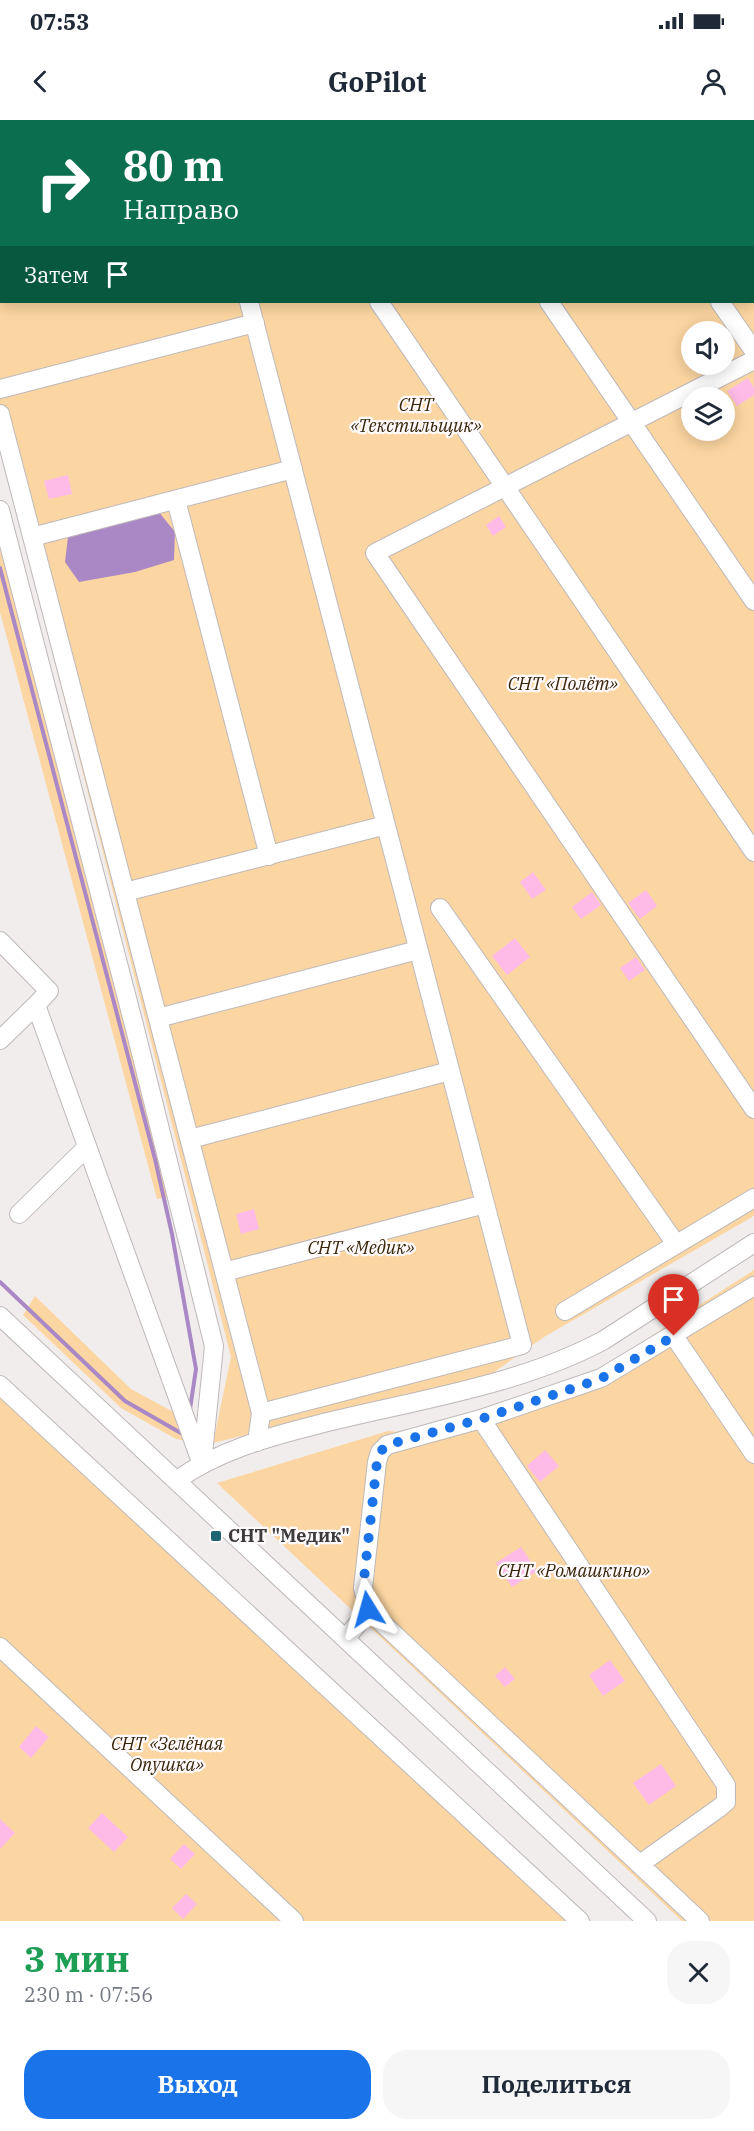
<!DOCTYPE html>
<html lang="ru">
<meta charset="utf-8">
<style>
:root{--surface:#fff;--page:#f6f6f7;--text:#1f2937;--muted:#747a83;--accent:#1a73e8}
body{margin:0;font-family:"IBM Plex Serif",serif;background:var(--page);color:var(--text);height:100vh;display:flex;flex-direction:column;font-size:22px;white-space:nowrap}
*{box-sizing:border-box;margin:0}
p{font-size:20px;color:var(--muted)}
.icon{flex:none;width:33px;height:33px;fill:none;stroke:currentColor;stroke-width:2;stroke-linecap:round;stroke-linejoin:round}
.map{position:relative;height:1801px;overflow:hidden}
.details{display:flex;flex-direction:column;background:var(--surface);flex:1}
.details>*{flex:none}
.top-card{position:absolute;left:0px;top:0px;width:754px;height:183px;box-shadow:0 3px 15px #0003;background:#0b6e4f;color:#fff;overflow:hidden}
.tools{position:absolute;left:681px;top:201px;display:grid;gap:12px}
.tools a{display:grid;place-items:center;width:54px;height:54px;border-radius:50%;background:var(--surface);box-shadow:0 3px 15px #0003;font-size:30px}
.pin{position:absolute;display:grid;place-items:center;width:51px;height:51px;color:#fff;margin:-62px -26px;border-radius:50% 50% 50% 0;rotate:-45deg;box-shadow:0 0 6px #0007}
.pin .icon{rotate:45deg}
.me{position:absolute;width:66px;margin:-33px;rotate:352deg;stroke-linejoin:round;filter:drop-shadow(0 0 4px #0008)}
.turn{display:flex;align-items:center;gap:21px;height:126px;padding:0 24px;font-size:27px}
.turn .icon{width:78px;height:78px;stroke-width:2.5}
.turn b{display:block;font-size:42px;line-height:51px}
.then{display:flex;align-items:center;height:57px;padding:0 24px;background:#0003;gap:12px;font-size:22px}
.round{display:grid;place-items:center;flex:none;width:63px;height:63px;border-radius:24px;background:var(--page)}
.head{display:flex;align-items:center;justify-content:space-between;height:102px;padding:0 24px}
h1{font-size:36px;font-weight:800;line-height:45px;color:#1e9e55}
.button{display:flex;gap:12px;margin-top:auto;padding:12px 24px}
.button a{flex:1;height:69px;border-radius:24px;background:var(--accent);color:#fff;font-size:24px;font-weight:800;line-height:69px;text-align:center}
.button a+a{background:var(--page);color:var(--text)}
.status{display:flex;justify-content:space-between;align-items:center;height:42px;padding:0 30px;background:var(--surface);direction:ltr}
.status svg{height:16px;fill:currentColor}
header{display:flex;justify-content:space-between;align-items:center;height:78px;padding:0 24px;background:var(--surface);font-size:27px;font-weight:800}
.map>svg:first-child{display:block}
</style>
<div class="status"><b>07:53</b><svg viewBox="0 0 49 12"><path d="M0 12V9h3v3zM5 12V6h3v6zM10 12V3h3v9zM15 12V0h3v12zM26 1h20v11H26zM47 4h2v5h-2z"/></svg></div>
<header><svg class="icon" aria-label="back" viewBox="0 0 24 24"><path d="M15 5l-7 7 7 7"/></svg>GoPilot<svg class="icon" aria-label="person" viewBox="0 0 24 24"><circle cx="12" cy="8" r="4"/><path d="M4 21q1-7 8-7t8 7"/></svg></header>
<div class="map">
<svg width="754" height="1801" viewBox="0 0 754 1801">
<rect width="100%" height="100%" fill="#f2eded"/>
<!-- green -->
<path fill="#fcd6a2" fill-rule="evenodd" d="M 0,0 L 227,0 L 227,1 L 2,2 L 2,182 L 753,182 L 753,2 L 403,1 L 754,0 L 754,1096 L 544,1217 L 490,1255 L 213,1323 L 231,1237 L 0,326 ZM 692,212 L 724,212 L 724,244 L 692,244 ZM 692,278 L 724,278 L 724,310 L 692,310 Z
M 0,423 L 171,1077 L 157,1079 L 0,492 Z
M 754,1150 L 754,1801 L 682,1801 L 217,1363 L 388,1311 L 412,1313 L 594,1253 Z
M 35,1176 L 131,1269 L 192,1302 L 194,1322 L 176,1319 L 121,1288 L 23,1195 Z
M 0,1255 L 579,1790 L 591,1801 L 0,1801 Z"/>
<!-- water -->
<path fill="#a988c5" d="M 158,391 L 175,412 L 174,440 L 135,452 L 79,462 L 65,442 L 68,417 Z"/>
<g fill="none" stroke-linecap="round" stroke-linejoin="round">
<!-- stream -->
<path stroke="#a988c5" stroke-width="4" d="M 0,448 L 155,1039 L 172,1114 L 196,1249 L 190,1289
M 0,1162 L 125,1281 L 186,1316"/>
</g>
<!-- building -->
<path fill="#febbe7" d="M 748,258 L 754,268 L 754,275 L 737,286 L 727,271 Z
M 68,355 L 72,374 L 49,379 L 44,361 Z
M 499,396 L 506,407 L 493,416 L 486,405 Z
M 533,752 L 546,770 L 532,779 L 520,762 Z
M 646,770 L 657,786 L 640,799 L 628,783 Z
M 592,772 L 601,785 L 581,799 L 572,787 Z
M 515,818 L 530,837 L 507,855 L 492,836 Z
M 636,837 L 645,850 L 629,861 L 620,848 Z
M 254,1089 L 259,1109 L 241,1114 L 236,1094 Z
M 545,1330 L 559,1346 L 540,1362 L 527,1346 Z
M 521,1427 L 537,1451 L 512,1467 L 496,1443 Z
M 610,1540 L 625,1561 L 603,1576 L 589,1555 Z
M 505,1547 L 515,1559 L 505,1567 L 495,1556 Z
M 36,1606 L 49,1617 L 31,1638 L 19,1627 Z
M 661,1644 L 676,1666 L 649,1685 L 633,1663 Z
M 102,1693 L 128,1717 L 114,1732 L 88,1708 Z
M 0,1699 L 15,1713 L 0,1729 Z
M 184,1724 L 195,1734 L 181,1749 L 170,1739 Z
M 186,1774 L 197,1784 L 183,1799 L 172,1788 Z"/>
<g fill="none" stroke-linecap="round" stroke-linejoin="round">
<defs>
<path id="minor" d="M 201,0 L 202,2
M 596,0 L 597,2
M 0,109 L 2,109
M 249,182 L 522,1225 L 261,1293
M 379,182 L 754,732
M 549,182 L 754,481
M 720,182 L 754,231
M 754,240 L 375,433 L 754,989
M 0,269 L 255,203
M 0,294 L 261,1293 L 257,1322
M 176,380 L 269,736
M 0,390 L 134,905 L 214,1226 L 202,1344
M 32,417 L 293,349
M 125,772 L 386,705
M 440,788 L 676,1124
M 0,821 L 49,871 L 36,885 L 200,1339
M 158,898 L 418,830
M 0,920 L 36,885
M 190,1019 L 450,951
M 19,1094 L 87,1027
M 224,1152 L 485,1084
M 565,1191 L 754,1078
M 0,1196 L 647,1801
M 674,1216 L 754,1334
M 0,1265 L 580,1801
M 481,1299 L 726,1665 L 726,1682 L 719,1688 L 640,1744
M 177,1360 C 218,1331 268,1317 316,1305 C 410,1281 519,1266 604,1220 L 754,1123
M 346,1518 L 366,1494 L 368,1489
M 0,1527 L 294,1801
M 700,1801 L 379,1500 L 368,1489 L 363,1468 L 377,1342 L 380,1332 L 387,1325 L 481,1299 L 601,1258 L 754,1166"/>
</defs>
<!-- minor casing -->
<use href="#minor" stroke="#beb8b9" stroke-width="20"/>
<!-- minor -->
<use href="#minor" stroke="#fff" stroke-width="18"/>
</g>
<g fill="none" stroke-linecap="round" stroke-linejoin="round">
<!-- route -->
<path stroke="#1a73e8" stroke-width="10" stroke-dasharray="0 18" d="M 368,1489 L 363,1468 L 377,1342 L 380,1332 L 387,1325 L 481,1299 L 577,1267 L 602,1258 L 674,1216"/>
</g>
<!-- markers -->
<rect fill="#1d6573" stroke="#fffafb" stroke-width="2" x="210" y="1410" width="12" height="12" rx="3"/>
<g text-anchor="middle" stroke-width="4.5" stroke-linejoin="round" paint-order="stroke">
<!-- park labels -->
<g font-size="18" font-style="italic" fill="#39260a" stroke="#fffafb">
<text x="416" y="291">СНТ<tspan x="416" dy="21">«Текстильщик»</tspan></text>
<text x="563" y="570">СНТ «Полёт»</text>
<text x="361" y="1134">СНТ «Медик»</text>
<text x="574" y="1457">СНТ «Ромашкино»</text>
<text x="167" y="1630">СНТ «Зелёная<tspan x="167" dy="21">Опушка»</tspan></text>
</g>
<!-- poi labels -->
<g font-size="18" font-weight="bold" fill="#3d3b3b" stroke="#fffafb" text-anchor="start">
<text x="228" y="1422">СНТ "Медик"</text>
</g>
</g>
</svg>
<div class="tools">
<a><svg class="icon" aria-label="sound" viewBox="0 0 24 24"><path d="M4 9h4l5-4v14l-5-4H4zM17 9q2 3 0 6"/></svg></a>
<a><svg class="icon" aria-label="layers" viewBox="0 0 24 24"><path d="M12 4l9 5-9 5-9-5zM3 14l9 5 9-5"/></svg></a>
</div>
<div class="pin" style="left:674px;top:1216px;background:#d93025"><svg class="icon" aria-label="arrive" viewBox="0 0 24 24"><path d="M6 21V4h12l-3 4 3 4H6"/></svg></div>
<svg class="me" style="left:368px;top:1489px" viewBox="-20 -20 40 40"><path d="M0-17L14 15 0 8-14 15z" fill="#1a73e8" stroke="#fff" stroke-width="4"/></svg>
<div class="top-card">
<div class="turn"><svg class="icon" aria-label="right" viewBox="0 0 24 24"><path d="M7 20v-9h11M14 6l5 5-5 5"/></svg><div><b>80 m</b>Направо</div></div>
<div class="then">Затем<svg class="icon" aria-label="arrive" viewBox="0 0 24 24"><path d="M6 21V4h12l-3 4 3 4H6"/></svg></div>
</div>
</div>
<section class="details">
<div class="head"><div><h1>3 мин</h1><p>230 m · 07:56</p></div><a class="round"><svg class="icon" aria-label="close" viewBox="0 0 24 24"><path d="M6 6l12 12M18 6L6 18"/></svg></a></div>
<div class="button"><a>Выход</a><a>Поделиться</a></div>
</section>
